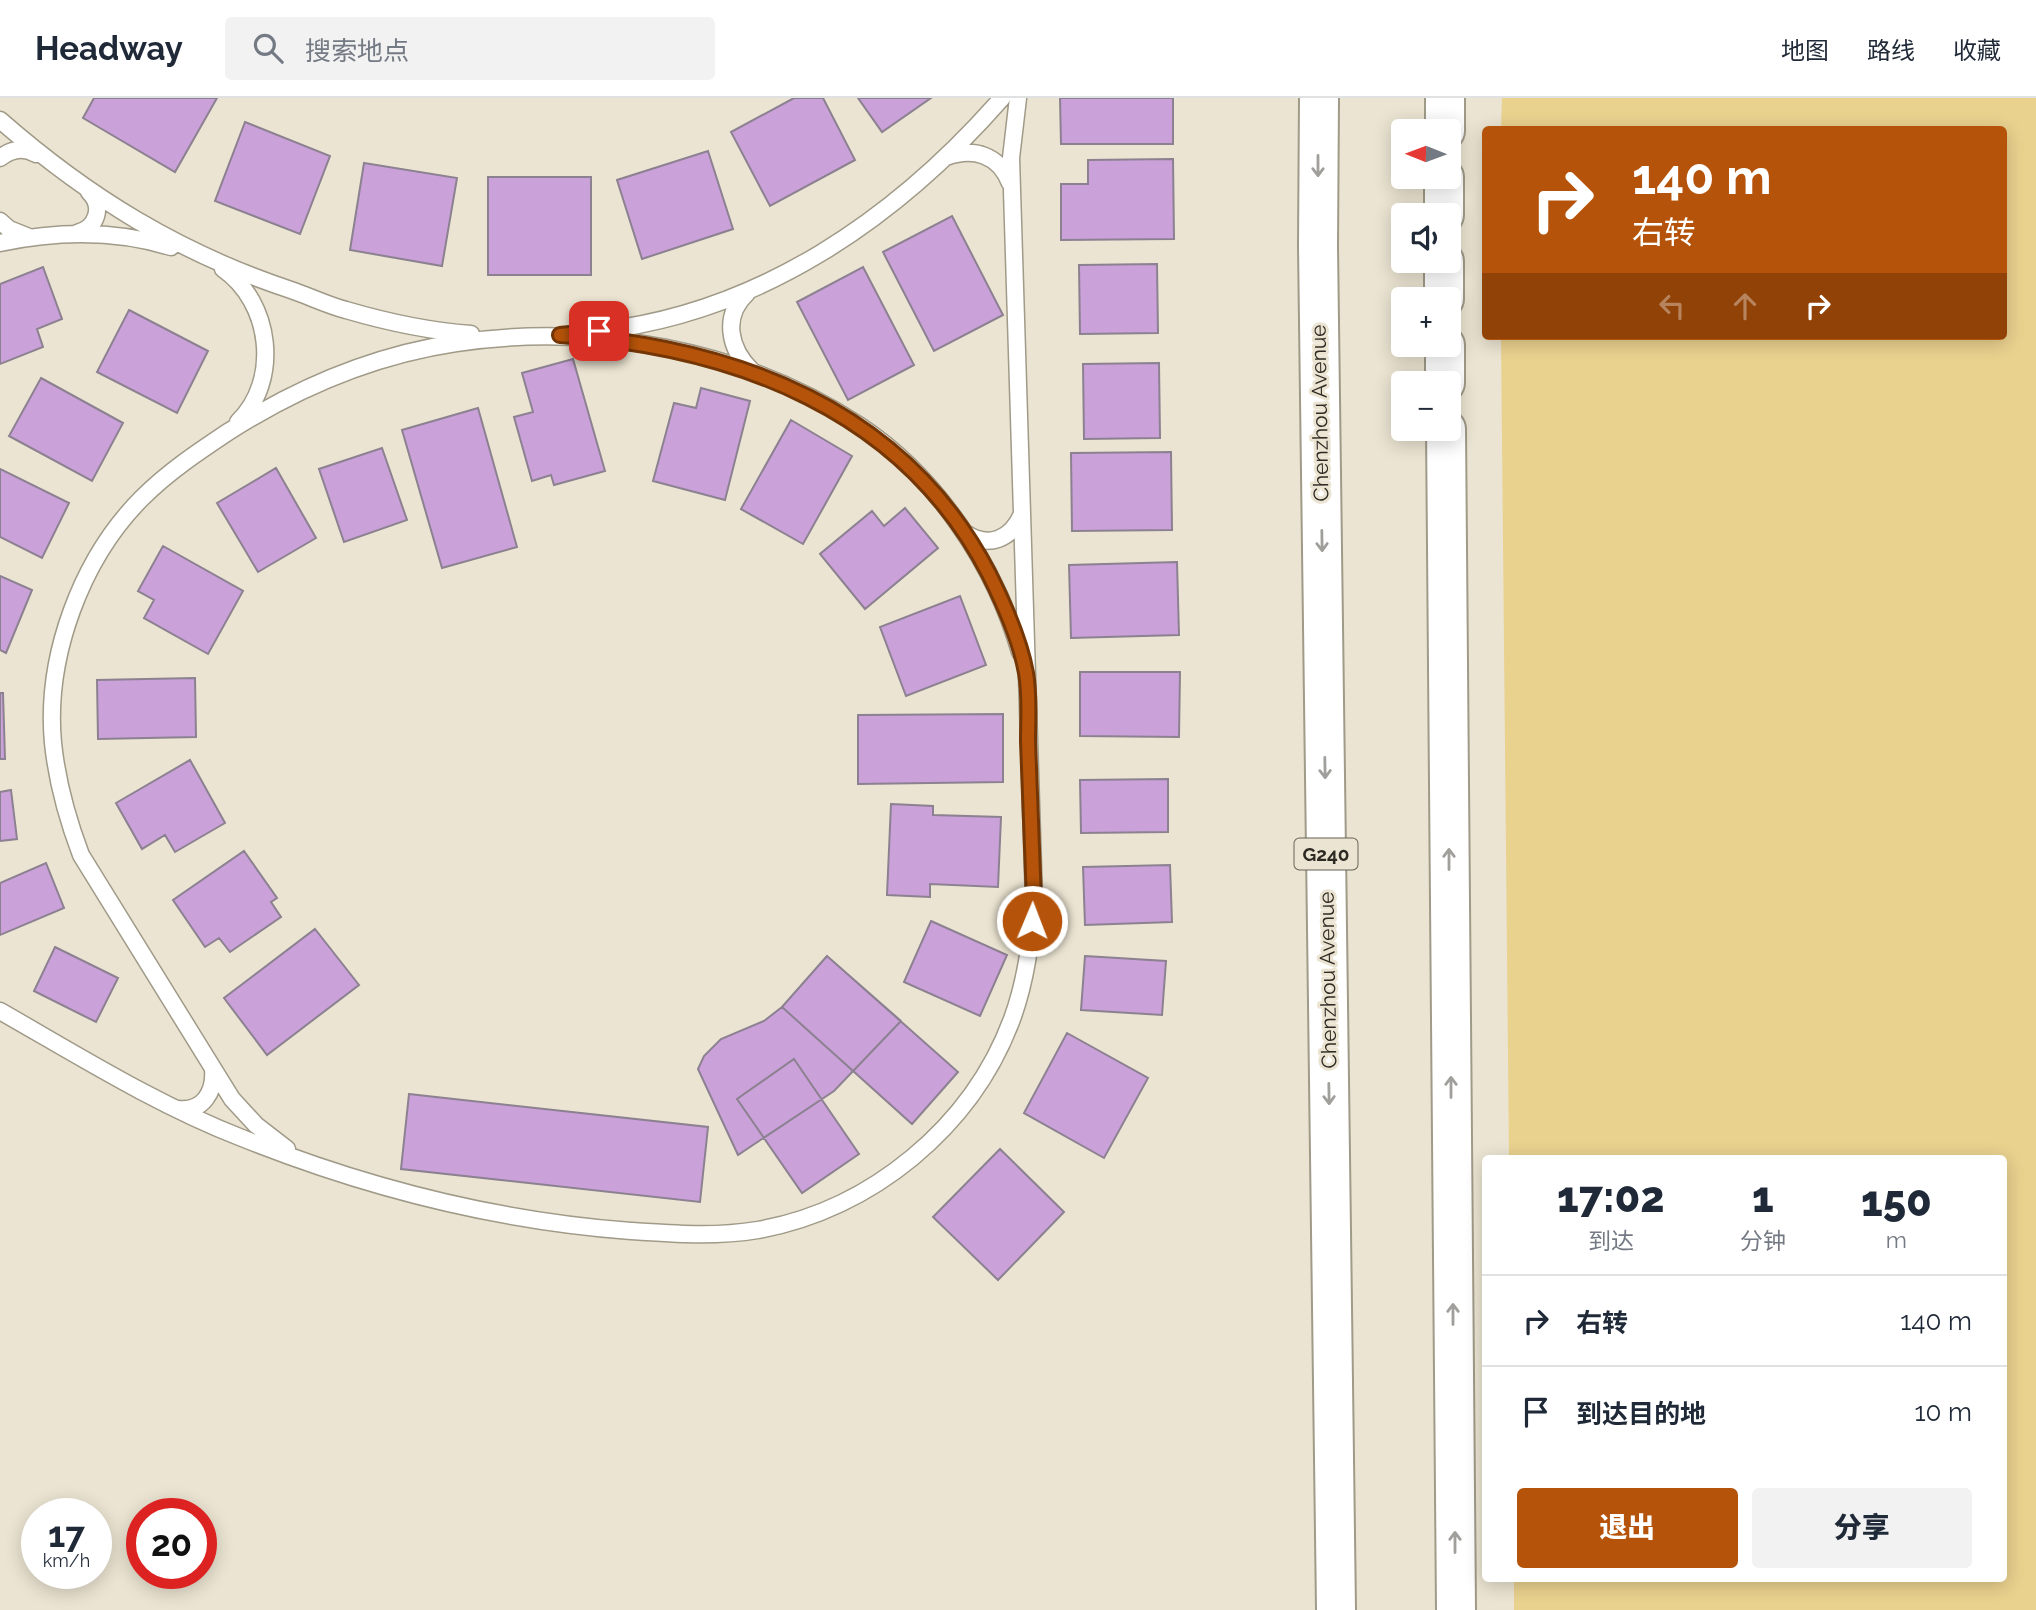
<!DOCTYPE html>
<html lang="zh">
<meta charset="utf-8">
<style>
:root{--surface:#fff;--page:#f2f2f3;--text:#1f2937;--muted:#747a83;--line:#e0e1e3;--accent:#b45309}
body{margin:0;font-family:Raleway,"Noto Sans SC",sans-serif;background:var(--page);color:var(--text);height:100vh;display:flex;flex-direction:column;font-size:26px;white-space:nowrap}
*{box-sizing:border-box;margin:0}
p{font-size:23px;color:var(--muted)}
.icon{flex:none;width:38px;height:38px;fill:none;stroke:currentColor;stroke-width:2;stroke-linecap:round;stroke-linejoin:round}
.map{position:relative;flex:1;overflow:hidden}
.drawer{position:absolute;left:1482px;top:1057px;width:525px;height:427px;display:flex;flex-direction:column;background:var(--surface);border-radius:7px;box-shadow:0 4px 18px #0003}
.drawer>*{flex:none}
.top-card{position:absolute;left:1482px;top:28px;width:525px;height:214px;border-radius:7px;box-shadow:0 4px 18px #0003;background:#b45309;color:#fff;overflow:hidden}
.needle{width:46px;rotate:271deg}
.fabs{position:absolute;left:1391px;top:21px;display:grid;gap:14px}
.fabs a{display:grid;place-items:center;width:70px;height:70px;border-radius:7px;background:var(--surface);box-shadow:0 4px 18px #0003;font-size:35px}
.speed{position:absolute;left:21px;top:1400px;display:flex;gap:14px;font-size:35px;font-weight:700;text-align:center}
.speed>*{display:grid;place-content:center;width:91px;height:91px;border-radius:50%;background:var(--surface);box-shadow:0 4px 18px #0003;line-height:1}
.speed small{font-size:18px;font-weight:400}
.speed .limit{border:10px solid #d22;background:#fff;color:#111}
.pin{position:absolute;display:grid;place-items:center;width:60px;height:60px;color:#fff;margin:-30px;border-radius:14px;box-shadow:0 4px 10px #0006}
.me{position:absolute;width:77px;margin:-38px;rotate:1deg;stroke-linejoin:round;filter:drop-shadow(0 0 5px #0008)}
.turn{display:flex;align-items:center;gap:24px;height:147px;padding:0 35px;font-size:32px}
.turn .icon{width:91px;height:91px;stroke-width:2.5}
.turn b{display:block;font-size:49px;line-height:60px}
.lanes{display:flex;align-items:center;height:66px;padding:0 35px;background:#0003;justify-content:center;gap:35px;direction:ltr}
.lanes .off{opacity:.35}
.eta{display:flex;justify-content:space-evenly;align-items:center;height:119px;text-align:center}
.eta b{font-size:42px;font-weight:800;line-height:49px}
.action{display:flex;gap:14px;margin-top:auto;padding:14px 35px}
.action a{flex:1;height:80px;border-radius:7px;background:var(--accent);color:#fff;font-size:28px;font-weight:800;line-height:80px;text-align:center}
.action a+a{background:var(--page);color:var(--text)}
ul{padding:0;list-style:none}
li{display:flex;align-items:center;gap:21px;height:91px;padding:0 35px;border-top:2px solid var(--line)}
li div{flex:1}
li b{display:block;font-size:26px}
li em{font-style:normal}
header{display:flex;align-items:center;gap:42px;box-sizing:border-box;height:98px;padding:0 35px;background:var(--surface);border-bottom:2px solid var(--line)}
header strong{font-size:33px}
nav{display:flex;gap:38px;margin-inline-start:auto;font-size:24px}
.search{width:490px;height:63px;background:var(--page);display:flex;align-items:center;gap:18px;box-sizing:border-box;padding:0 24px;border-radius:7px;color:var(--muted);font-size:26px}
.map>svg:first-child{display:block}
</style>
<header>
<strong>Headway</strong>
<div class="search"><svg class="icon" aria-label="search" viewBox="0 0 24 24"><circle cx="10" cy="10" r="6"/><path d="M15 15l6 6"/></svg>搜索地点</div>
<nav><a>地图</a><a>路线</a><a>收藏</a></nav>
</header>
<div class="map">
<svg width="2036" height="1512" viewBox="0 0 2036 1512">
<rect width="100%" height="100%" fill="#ebe4d2"/>
<!-- green -->
<path fill="#e9d18e" d="M 1502,0 L 2036,0 L 2036,1512 L 1514,1512 L 1514,1481 L 2004,1480 L 2004,1060 L 1509,1060 L 1501,238 L 2004,238 L 2004,32 L 1501,31 Z"/>
<!-- building -->
<path fill="#caa1d9" stroke="#8c8190" stroke-width="2" d="M 94,0 L 217,0 L 175,74 L 83,20 Z
M 794,0 L 823,0 L 855,62 L 770,108 L 731,34 Z
M 858,0 L 931,0 L 882,34 Z
M 1060,0 L 1173,0 L 1173,46 L 1061,46 Z
M 245,24 L 330,58 L 300,136 L 215,103 Z
M 708,53 L 733,131 L 642,161 L 617,82 Z
M 1173,61 L 1174,141 L 1061,142 L 1061,86 L 1088,86 L 1088,62 Z
M 364,65 L 457,80 L 442,168 L 350,152 Z
M 488,79 L 591,79 L 591,177 L 488,177 Z
M 952,118 L 1003,217 L 934,253 L 883,154 Z
M 1157,166 L 1158,235 L 1080,236 L 1079,167 Z
M 43,169 L 62,221 L 37,231 L 43,249 L 0,266 L 0,186 Z
M 863,169 L 914,267 L 848,302 L 797,204 Z
M 129,212 L 208,253 L 177,315 L 97,274 Z
M 573,261 L 605,373 L 554,387 L 551,377 L 532,383 L 514,319 L 533,314 L 522,275 Z
M 1159,265 L 1160,340 L 1084,341 L 1083,266 Z
M 41,280 L 123,325 L 92,383 L 9,338 Z
M 701,290 L 750,303 L 725,402 L 653,383 L 674,305 L 696,310 Z
M 478,310 L 517,449 L 442,470 L 402,332 Z
M 791,322 L 852,358 L 803,446 L 741,411 Z
M 382,350 L 407,422 L 344,444 L 319,371 Z
M 1171,354 L 1172,432 L 1072,433 L 1071,355 Z
M 276,370 L 316,440 L 258,474 L 217,405 Z
M 0,371 L 69,405 L 42,460 L 0,439 Z
M 905,410 L 938,450 L 865,511 L 820,456 L 872,413 L 884,428 Z
M 163,448 L 243,493 L 208,556 L 144,520 L 154,502 L 138,493 Z
M 1177,464 L 1179,537 L 1071,540 L 1069,467 Z
M 0,478 L 32,492 L 6,555 L 0,552 Z
M 960,498 L 986,567 L 906,598 L 880,529 Z
M 1080,574 L 1180,574 L 1179,639 L 1080,638 Z
M 195,580 L 196,639 L 98,641 L 97,582 Z
M 0,595 L 3,595 L 5,661 L 0,661 Z
M 1003,616 L 1003,684 L 858,686 L 858,617 Z
M 190,662 L 225,725 L 175,754 L 165,737 L 142,751 L 116,705 Z
M 1168,681 L 1168,734 L 1081,735 L 1080,682 Z
M 11,692 L 17,741 L 0,743 L 0,694 Z
M 891,706 L 933,708 L 933,717 L 1001,719 L 998,789 L 930,786 L 930,799 L 887,797 Z
M 244,753 L 277,800 L 271,804 L 281,819 L 230,854 L 219,840 L 205,849 L 173,802 Z
M 46,765 L 64,810 L 0,837 L 0,785 Z
M 1170,767 L 1172,824 L 1085,827 L 1083,769 Z
M 931,823 L 1007,857 L 980,918 L 904,884 Z
M 315,831 L 359,887 L 267,957 L 224,900 Z
M 55,849 L 118,880 L 96,924 L 34,893 Z
M 827,858 L 901,923 L 834,993 L 738,1057 L 698,971 L 704,958 L 721,941 L 764,923 L 782,909 Z
M 827,858 L 958,974 L 912,1026 L 782,909 Z
M 1085,858 L 1166,863 L 1162,917 L 1081,912 Z
M 1067,935 L 1148,980 L 1104,1060 L 1024,1015 Z
M 794,961 L 859,1056 L 802,1095 L 737,1001 Z
M 409,996 L 708,1029 L 700,1104 L 401,1071 Z
M 1000,1051 L 1064,1114 L 998,1182 L 933,1119 Z"/>
<g fill="none" stroke-linecap="round" stroke-linejoin="round">
<defs>
<path id="lane" d="M 0,22 C 88,99 179,155 291,192 C 309,198 327,207 346,212 C 387,224 428,233 471,236
M 946,59 C 974,49 999,57 1010,85
M 0,60 C 11,51 24,49 36,56
M 0,123 L 9,131 L 29,139
M 77,135 C 97,130 104,108 89,94
M 0,145 C 57,133 115,132 171,149
M 223,171 C 271,204 281,282 238,324
M 747,195 C 722,218 729,251 752,273
M 598,233 C 760,215 897,120 1002,0
M 965,435 C 989,451 1011,441 1022,416
M 0,913 C 79,958 157,1007 242,1040 C 367,1090 497,1123 631,1133 C 674,1136 716,1139 758,1132 C 871,1112 972,1029 1012,921 C 1026,883 1031,843 1034,803 L 1011,60 L 1018,0
M 178,1011 C 203,1014 215,994 213,971
M 287,1051 L 256,1027 L 232,1001 L 81,757 C 67,720 57,684 53,645 C 45,559 81,461 142,400 C 168,374 198,354 228,334 C 297,290 375,257 456,245 C 593,225 743,250 860,328 C 937,379 995,467 1020,554"/>
<path id="highway" d="M 1319,0 L 1318,148 L 1336,1512
M 1445,33 L 1445,0
M 1444,117 L 1444,79
M 1444,163 L 1444,201
M 1445,247 L 1445,285
M 1446,331 L 1456,1512"/>
</defs>
<!-- lane casing -->
<use href="#lane" stroke="#a09a88" stroke-width="19"/>
<!-- highway casing -->
<use href="#highway" stroke="#a09a88" stroke-width="42"/>
<!-- lane -->
<use href="#lane" stroke="#fff" stroke-width="16"/>
<!-- highway -->
<use href="#highway" stroke="#fff" stroke-width="38"/>
</g>
<!-- one-way arrows -->
<defs><path id="oneway-shaft" d="M-6 0H5M1.5-3L5.5 0L1.5 3" fill="none" stroke-width="1.6" stroke-linecap="round" stroke-linejoin="round" transform="scale(1.75)"/></defs>
<g stroke="#a09f9c">
<use href="#oneway-shaft" transform="translate(1318 68) rotate(90)"/>
<use href="#oneway-shaft" transform="translate(1322 443) rotate(89)"/>
<use href="#oneway-shaft" transform="translate(1325 670) rotate(89)"/>
<use href="#oneway-shaft" transform="translate(1449 761) rotate(-90)"/>
<use href="#oneway-shaft" transform="translate(1451 989) rotate(-90)"/>
<use href="#oneway-shaft" transform="translate(1329 996) rotate(89)"/>
<use href="#oneway-shaft" transform="translate(1453 1216) rotate(-90)"/>
<use href="#oneway-shaft" transform="translate(1455 1444) rotate(-90)"/>
</g>
<g fill="none" stroke-linecap="round" stroke-linejoin="round">
<defs>
<path id="route" d="M 599,233 L 560,237 C 735,249 904,311 989,476 C 1004,506 1020,541 1026,575 C 1030,597 1028,621 1028,643 C 1030,696 1032,750 1034,803 L 1032,823"/>
</defs>
<!-- route casing -->
<use href="#route" stroke="#753606" stroke-width="18"/>
<!-- route -->
<use href="#route" stroke="#b45309" stroke-width="12"/>
</g>
<g text-anchor="middle" stroke-width="6" stroke-linejoin="round" paint-order="stroke">
<!-- shield labels -->
<rect fill="#ebe4d2" stroke="#666258" stroke-width="2" x="1294.5" y="740.5" width="63" height="31" rx="5"/>
<g font-size="19" font-weight="bold" fill="#2d2a23">
<text x="1326" y="763">G240</text>
</g>
<!-- street labels -->
<g font-size="21" fill="#2d2a23" stroke="#ebe4d2">
<text transform="translate(1320 315) rotate(-91)" y="7">Chenzhou Avenue</text>
<text transform="translate(1328 882) rotate(-91)" y="7">Chenzhou Avenue</text>
</g>
</g>
</svg>
<div class="fabs">
<a><svg class="needle" viewBox="-14 -14 28 28"><path d="M0-13l5 13h-10z" fill="#e53935"/><path d="M0 13l5-13h-10z" fill="#747a83"/></svg></a>
<a><svg class="icon" aria-label="sound" viewBox="0 0 24 24"><path d="M4 9h4l5-4v14l-5-4H4zM17 9q2 3 0 6"/></svg></a>
<a>+</a>
<a>−</a>
</div>
<div class="speed"><div>17<small>km/h</small></div><div class="limit">20</div></div>
<div class="pin" style="left:599px;top:233px;background:#d93025"><svg class="icon" aria-label="arrive" viewBox="0 0 24 24"><path d="M6 21V4h12l-3 4 3 4H6"/></svg></div>
<svg class="me" style="left:1032px;top:823px" viewBox="-20 -20 40 40"><circle r="17" fill="#b45309" stroke="#fff" stroke-width="3"/><path d="M0-11L8 9 0 5-8 9z" fill="#fff"/></svg>
<div class="top-card">
<div class="turn"><svg class="icon" aria-label="right" viewBox="0 0 24 24"><path d="M7 20v-9h11M14 6l5 5-5 5"/></svg><div><b>140 m</b>右转</div></div>
<div class="lanes"><svg class="icon off" aria-label="left" viewBox="0 0 24 24"><path d="M17 20v-9H6M10 6l-5 5 5 5"/></svg><svg class="icon off" aria-label="ahead" viewBox="0 0 24 24"><path d="M12 20V5M6 11l6-6 6 6"/></svg><svg class="icon" aria-label="right" viewBox="0 0 24 24"><path d="M7 20v-9h11M14 6l5 5-5 5"/></svg></div>
</div>
<section class="drawer">
<div class="eta">
<div><b>17:02</b><p>到达</p></div>
<div><b>1</b><p>分钟</p></div>
<div><b>150</b><p>m</p></div>
</div>
<ul>
<li><svg class="icon" aria-label="right" viewBox="0 0 24 24"><path d="M7 20v-9h11M14 6l5 5-5 5"/></svg><div><b>右转</b></div><em>140 m</em></li>
<li><svg class="icon" aria-label="arrive" viewBox="0 0 24 24"><path d="M6 21V4h12l-3 4 3 4H6"/></svg><div><b>到达目的地</b></div><em>10 m</em></li>
</ul>
<div class="action"><a>退出</a><a>分享</a></div>
</section>
</div>
